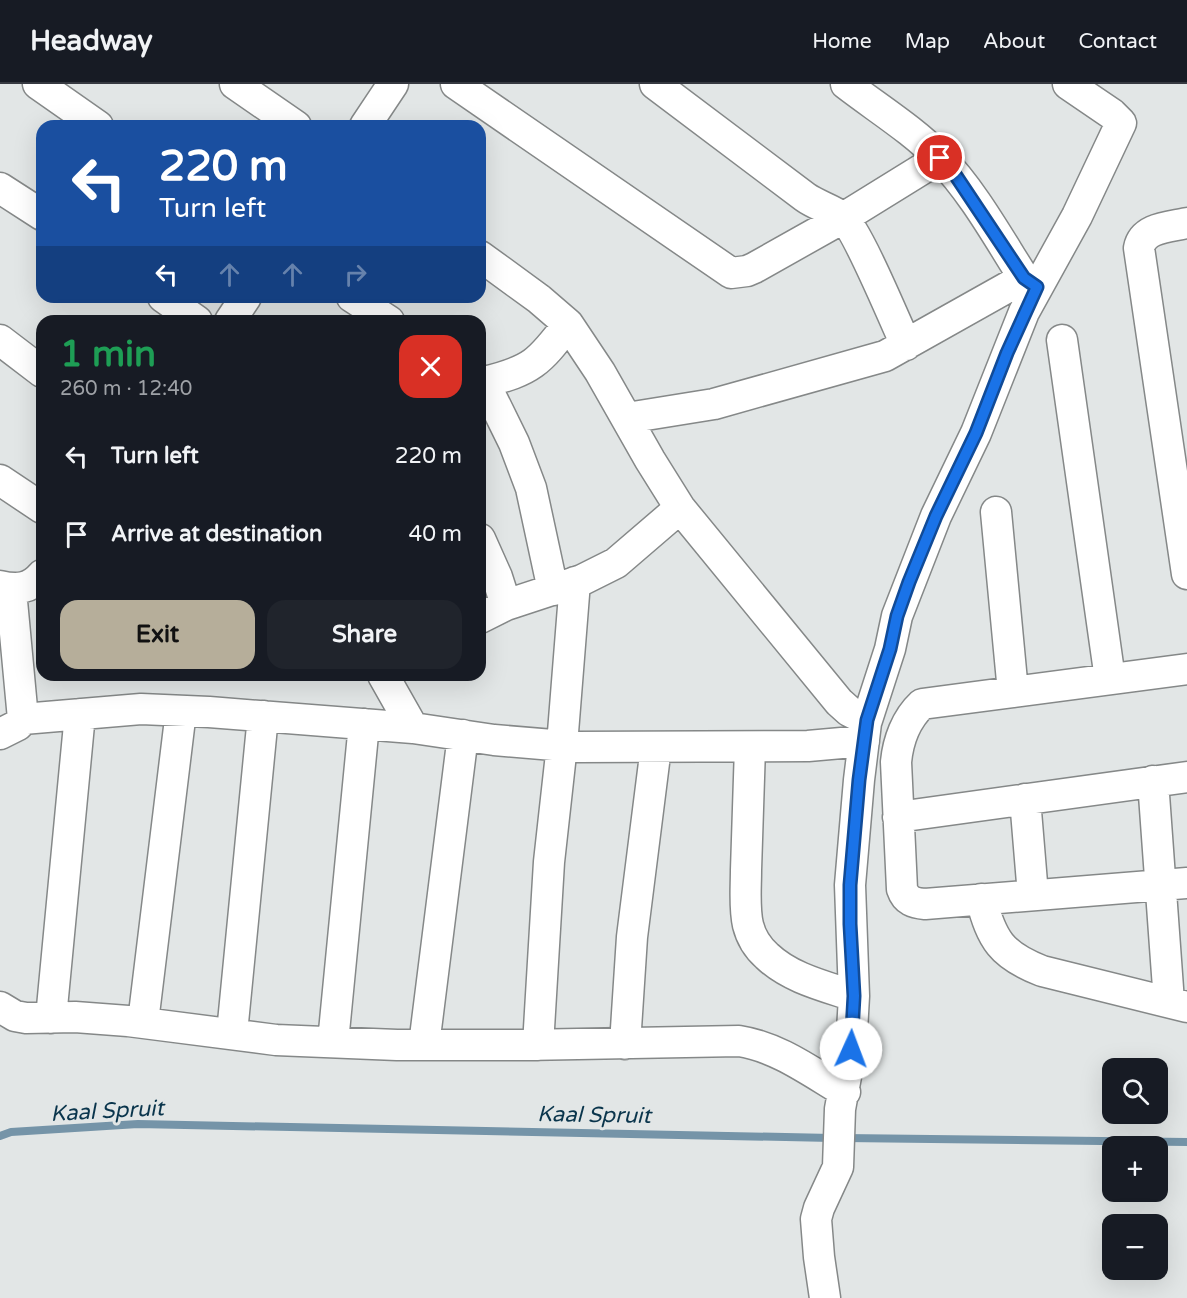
<!DOCTYPE html>
<meta charset="utf-8">
<style>
:root{--surface:#171b24;--page:#20242c;--text:#f1f3f6;--muted:#9ea1a6;--line:#363941;--accent:#b6ae9a}
body{margin:0;font-family:"Varela Round",sans-serif;background:var(--page);color:var(--text);height:100vh;display:flex;flex-direction:column;font-size:22px;white-space:nowrap}
*{box-sizing:border-box;margin:0}
p{font-size:20px;color:var(--muted)}
.icon{flex:none;width:33px;height:33px;fill:none;stroke:currentColor;stroke-width:2;stroke-linecap:round;stroke-linejoin:round}
.map{position:relative;flex:1;overflow:hidden}
.panel{position:absolute;left:36px;top:231px;width:450px;height:366px;display:flex;flex-direction:column;background:var(--surface);border-radius:18px;box-shadow:0 6px 24px #0002}
.panel>*{flex:none}
.hud{position:absolute;left:36px;top:36px;width:450px;height:183px;border-radius:18px;box-shadow:0 6px 24px #0002;background:#1a4fa0;color:#fff;overflow:hidden}
.tools{position:absolute;left:1102px;top:974px;display:grid;gap:12px}
.tools a{display:grid;place-items:center;width:66px;height:66px;border-radius:12px;background:var(--surface);box-shadow:0 6px 24px #0002;font-size:30px}
.pin{position:absolute;display:grid;place-items:center;width:51px;height:51px;color:#fff;margin:-26px;border:3px solid #fff;border-radius:50%;box-shadow:0 2px 6px #0007}
.me{position:absolute;width:66px;margin:-33px;rotate:2deg;stroke-linejoin:round;filter:drop-shadow(0 0 4px #0008)}
.turn{display:flex;align-items:center;gap:21px;height:126px;padding:0 24px;font-size:27px}
.turn .icon{width:78px;height:78px;stroke-width:2.5}
.turn b{display:block;font-size:42px;line-height:51px}
.lanes{display:flex;align-items:center;height:57px;padding:0 24px;background:#0003;justify-content:center;gap:30px;direction:ltr}
.lanes .off{opacity:.35}
.round{display:grid;place-items:center;flex:none;width:63px;height:63px;border-radius:18px;background:var(--page)}
.summary{display:flex;align-items:center;justify-content:space-between;height:102px;padding:0 24px}
h1{font-size:36px;font-weight:700;line-height:45px;color:#1e9e55}
.primary-button{display:flex;gap:12px;margin-top:auto;padding:12px 24px}
.primary-button a{flex:1;height:69px;border-radius:18px;background:var(--accent);color:#111;font-size:24px;font-weight:700;line-height:69px;text-align:center}
.primary-button a+a{background:var(--page);color:var(--text)}
ul{padding:0;list-style:none}
li{display:flex;align-items:center;gap:18px;height:78px;padding:0 24px}
li div{flex:1}
li b{display:block;font-size:22px}
li em{font-style:normal}
header{display:flex;align-items:center;gap:36px;box-sizing:border-box;height:84px;padding:0 30px;background:var(--surface);border-bottom:2px solid var(--line)}
header strong{font-size:28px}
nav{display:flex;gap:33px;margin-inline-start:auto;font-size:21px}
.map>svg:first-child{display:block}
</style>
<header>
<strong>Headway</strong>
<nav><a>Home</a><a>Map</a><a>About</a><a>Contact</a></nav>
</header>
<div class="map">
<svg width="1187" height="1214" viewBox="0 0 1187 1214">
<rect width="100%" height="100%" fill="#e2e6e6"/>
<g fill="none" stroke-linecap="round" stroke-linejoin="round">
<!-- stream -->
<path stroke="#7594a8" stroke-width="8" d="M 0,1052 L 11,1048 L 138,1040 L 832,1054
M 844,1054 L 1187,1058"/>
<defs>
<path id="minor" d="M 38,0 L 98,42
M 235,0 L 296,42
M 456,0 L 731,189 L 747,187 L 754,184 L 843,134 L 940,74
M 655,0 L 805,113 C 816,121 831,125 842,133 C 856,143 896,239 906,261
M 846,0 C 877,24 913,46 940,74 C 972,106 999,155 1024,194 L 1037,203
M 365,42 L 393,0
M 0,104 L 42,131
M 1187,139 C 1170,143 1143,143 1139,164 L 1187,490
M 480,172 L 539,215 L 568,240 L 600,288 L 650,376 L 680,424 L 839,618 L 849,627 L 867,636 L 890,565 L 897,532 L 936,432 L 976,349 L 1024,228 L 1077,132 L 1121,39 L 1112,30 L 1068,0
M 163,213 L 197,237
M 352,213 L 389,237
M 230,237 L 246,213
M 0,256 L 42,288
M 1062,256 L 1110,595
M 480,296 L 484,298 C 531,287 540,278 568,240
M 480,304 L 484,298 L 514,359 L 531,404 L 553,506
M 627,334 L 714,320 L 885,272 L 1024,194
M 0,396 L 42,424
M 996,428 L 1013,608
M 480,455 L 497,493 L 506,521 L 582,496 L 616,479 L 680,424
M 0,502 C 17,506 30,505 42,491
M 480,534 L 506,521
M 1187,585 L 922,620 C 906,635 898,657 896,678 L 902,805 C 906,817 914,819 925,820 L 1187,799
M 383,591 L 413,644
M 23,635 L 141,625 L 209,628 L 413,644 L 494,656 L 577,663 L 808,662 L 864,657
M 0,650 L 18,641 L 23,635 L 12,517
M 750,663 C 749,704 747,745 746,786 C 746,804 744,824 748,841 C 751,853 758,864 767,872 C 790,894 824,902 854,912
M 1153,697 L 1169,918
M 1025,715 L 1033,811
M 898,733 L 1187,693
M 981,815 C 992,856 1001,871 1042,887 L 1187,923
M 0,923 L 15,932 L 26,934 L 75,933 L 128,937 L 276,956 L 397,961 L 524,961 L 739,957 C 778,963 811,988 845,1008
M 51,934 L 80,630
M 143,938 L 181,627
M 232,949 L 263,632
M 333,958 L 364,640
M 625,960 L 632,853 L 656,663
M 424,961 L 463,651
M 538,961 L 549,778 L 562,661 L 575,498
M 825,1214 L 819,1173 L 816,1135 L 819,1124 L 838,1083 L 840,1025 L 851,965 L 854,912 L 850,801 L 859,696 L 866,639"/>
</defs>
<!-- minor casing -->
<use href="#minor" stroke="#858888" stroke-width="33"/>
<!-- minor -->
<use href="#minor" stroke="#fff" stroke-width="30"/>
</g>
<g fill="none" stroke-linecap="round" stroke-linejoin="round">
<defs>
<path id="route" d="M 851,965 L 854,912 L 850,840 L 850,801 L 859,696 L 867,636 L 890,565 L 897,532 L 909,498 L 936,432 L 976,349 L 1007,269 L 1037,203 L 1024,194 L 956,92 L 940,74"/>
</defs>
<!-- route casing -->
<use href="#route" stroke="#114b97" stroke-width="15"/>
<!-- route -->
<use href="#route" stroke="#1a73e8" stroke-width="10"/>
</g>
<g text-anchor="middle" stroke-width="6" stroke-linejoin="round" paint-order="stroke">
<!-- water labels -->
<g font-size="22" font-style="italic" fill="#0a354c" stroke="#e2e6e6">
<text transform="translate(107 1026) rotate(-3)" y="8">Kaal Spruit</text>
<text transform="translate(594 1030) rotate(1)" y="8">Kaal Spruit</text>
</g>
</g>
</svg>
<div class="tools">
<a><svg class="icon" aria-label="search" viewBox="0 0 24 24"><circle cx="10" cy="10" r="6"/><path d="M15 15l6 6"/></svg></a>
<a>+</a>
<a>−</a>
</div>
<div class="pin" style="left:940px;top:74px;background:#d93025"><svg class="icon" aria-label="arrive" viewBox="0 0 24 24"><path d="M6 21V4h12l-3 4 3 4H6"/></svg></div>
<svg class="me" style="left:851px;top:965px" viewBox="-20 -20 40 40"><circle r="19" fill="#fff"/><path d="M0-13L10 11 0 6-10 11z" fill="#1a73e8"/></svg>
<div class="hud">
<div class="turn"><svg class="icon" aria-label="left" viewBox="0 0 24 24"><path d="M17 20v-9H6M10 6l-5 5 5 5"/></svg><div><b>220 m</b>Turn left</div></div>
<div class="lanes"><svg class="icon" aria-label="left" viewBox="0 0 24 24"><path d="M17 20v-9H6M10 6l-5 5 5 5"/></svg><svg class="icon off" aria-label="ahead" viewBox="0 0 24 24"><path d="M12 20V5M6 11l6-6 6 6"/></svg><svg class="icon off" aria-label="ahead" viewBox="0 0 24 24"><path d="M12 20V5M6 11l6-6 6 6"/></svg><svg class="icon off" aria-label="right" viewBox="0 0 24 24"><path d="M7 20v-9h11M14 6l5 5-5 5"/></svg></div>
</div>
<section class="panel">
<div class="summary"><div><h1>1 min</h1><p>260 m · 12:40</p></div><a class="round" style="background:#d93025;color:#fff"><svg class="icon" aria-label="close" viewBox="0 0 24 24"><path d="M6 6l12 12M18 6L6 18"/></svg></a></div>
<ul>
<li><svg class="icon" aria-label="left" viewBox="0 0 24 24"><path d="M17 20v-9H6M10 6l-5 5 5 5"/></svg><div><b>Turn left</b></div><em>220 m</em></li>
<li><svg class="icon" aria-label="arrive" viewBox="0 0 24 24"><path d="M6 21V4h12l-3 4 3 4H6"/></svg><div><b>Arrive at destination</b></div><em>40 m</em></li>
</ul>
<div class="primary-button"><a>Exit</a><a>Share</a></div>
</section>
</div>
